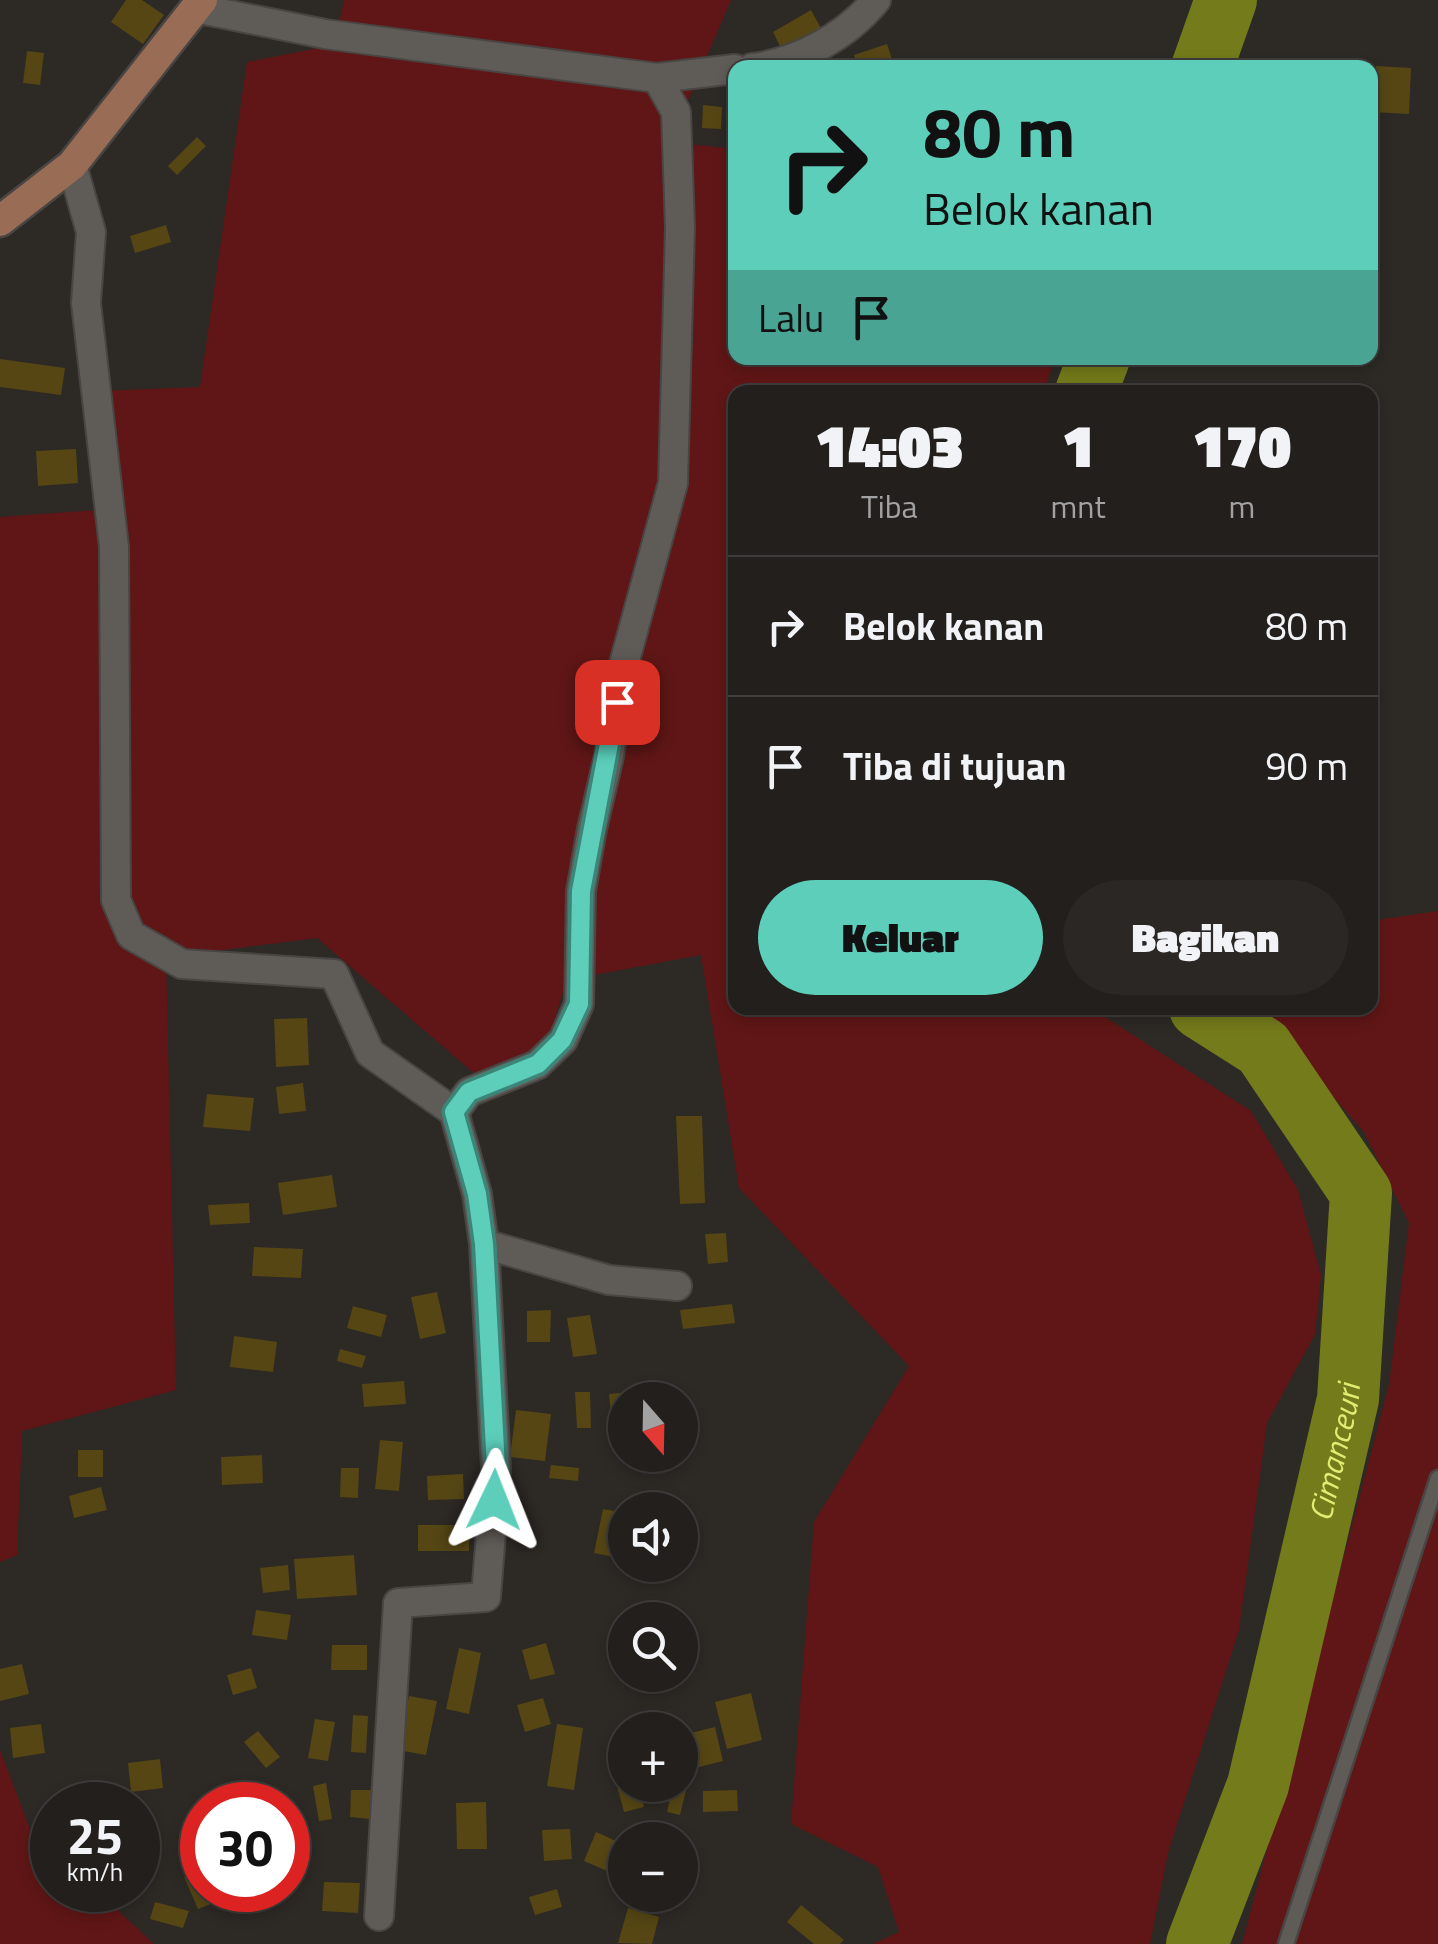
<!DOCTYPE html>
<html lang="id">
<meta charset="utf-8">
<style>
:root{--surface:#221f1c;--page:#2a2725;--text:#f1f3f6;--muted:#a2a2a3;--line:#3f3d3b;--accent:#5cceba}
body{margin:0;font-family:"Titillium Web",sans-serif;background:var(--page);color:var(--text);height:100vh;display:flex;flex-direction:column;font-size:38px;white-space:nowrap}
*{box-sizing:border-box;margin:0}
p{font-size:32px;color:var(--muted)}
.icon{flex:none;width:55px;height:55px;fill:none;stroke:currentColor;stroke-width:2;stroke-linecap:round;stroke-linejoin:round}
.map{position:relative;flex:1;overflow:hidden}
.details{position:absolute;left:728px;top:385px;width:650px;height:630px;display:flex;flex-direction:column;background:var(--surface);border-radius:20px;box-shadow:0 5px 15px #0003,0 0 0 2px var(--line)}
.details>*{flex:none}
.guide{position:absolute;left:728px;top:60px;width:650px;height:305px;border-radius:20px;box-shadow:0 5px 15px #0003,0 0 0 2px var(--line);background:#5cceba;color:#111;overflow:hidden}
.needle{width:65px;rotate:160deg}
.fabs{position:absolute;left:608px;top:1382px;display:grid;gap:20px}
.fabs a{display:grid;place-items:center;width:90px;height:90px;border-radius:50%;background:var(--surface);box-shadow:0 5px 15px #0003,0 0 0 2px var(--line);font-size:50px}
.speed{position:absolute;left:30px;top:1782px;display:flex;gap:20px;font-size:50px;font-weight:700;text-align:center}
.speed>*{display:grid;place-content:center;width:130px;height:130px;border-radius:50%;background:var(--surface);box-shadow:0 5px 15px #0003,0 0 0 2px var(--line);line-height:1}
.speed small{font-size:25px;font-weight:400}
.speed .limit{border:15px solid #d22;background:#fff;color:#111}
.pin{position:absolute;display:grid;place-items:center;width:85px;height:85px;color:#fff;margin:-42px;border-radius:20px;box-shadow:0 5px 15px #0006}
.me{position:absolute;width:110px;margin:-55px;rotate:2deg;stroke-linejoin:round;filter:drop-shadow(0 0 8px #0008)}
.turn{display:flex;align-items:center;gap:35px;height:210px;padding:0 30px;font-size:45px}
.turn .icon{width:130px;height:130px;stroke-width:2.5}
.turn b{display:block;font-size:70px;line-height:85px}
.then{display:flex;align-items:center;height:95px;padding:0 30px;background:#0003;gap:20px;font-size:38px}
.eta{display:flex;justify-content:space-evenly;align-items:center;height:170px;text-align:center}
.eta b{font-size:60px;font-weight:800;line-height:70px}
.cta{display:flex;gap:20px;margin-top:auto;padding:20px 30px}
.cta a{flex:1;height:115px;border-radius:60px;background:var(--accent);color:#111;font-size:40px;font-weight:800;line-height:115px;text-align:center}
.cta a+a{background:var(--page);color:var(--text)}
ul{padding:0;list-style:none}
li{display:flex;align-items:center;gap:30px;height:140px;padding:0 30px;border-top:2px solid var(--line)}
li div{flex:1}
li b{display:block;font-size:38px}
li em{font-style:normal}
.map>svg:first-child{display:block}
</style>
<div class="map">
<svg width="1438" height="1944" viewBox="0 0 1438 1944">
<rect width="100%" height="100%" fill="#2d2925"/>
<!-- green -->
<path fill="#601616" d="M 344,0 L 731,0 L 670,142 L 735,149 L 735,358 L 1055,358 L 1044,392 L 735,392 L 735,1008 L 1091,1008 L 1251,1111 L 1298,1190 L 1321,1275 L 1315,1334 L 1267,1423 L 1239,1630 L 1168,1853 L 1150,1944 L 873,1944 L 899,1932 L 878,1867 L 791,1824 L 814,1522 L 909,1366 L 739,1188 L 701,955 L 567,980 L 545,1048 L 475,1074 L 317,938 L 166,957 L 176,1390 L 22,1431 L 17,1555 L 0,1562 L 0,517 L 97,510 L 100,391 L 200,387 L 247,62 L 334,45 Z
M 1438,911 L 1438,1944 L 1242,1944 L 1389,1385 L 1409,1223 L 1364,1132 L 1256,1008 L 1370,1008 L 1370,921 Z
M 0,1750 L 30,1829 L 52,1850 L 52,1890 L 96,1890 L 154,1944 L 0,1944 Z"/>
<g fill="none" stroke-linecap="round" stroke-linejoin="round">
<!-- river -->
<g stroke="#747b1a" stroke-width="62">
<path d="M 1202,68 L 1226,0"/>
<path d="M 1086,392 L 1099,358"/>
<path id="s1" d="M 1197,1944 L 1258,1785 L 1348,1399 L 1361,1193 L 1263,1048 L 1200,1008"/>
</g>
</g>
<!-- building -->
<path fill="#554614" d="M 126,0 L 142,0 L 164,15 L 143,44 L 111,22 Z
M 811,10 L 823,32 L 784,54 L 773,32 Z
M 887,44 L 895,68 L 858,68 L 854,55 Z
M 27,51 L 44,53 L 40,85 L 23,83 Z
M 1376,66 L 1411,68 L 1409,114 L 1373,112 Z
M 703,105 L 722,107 L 721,129 L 702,128 Z
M 197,137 L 206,146 L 177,175 L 168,166 Z
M 166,225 L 171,242 L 135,253 L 130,236 Z
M 0,359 L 65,368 L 61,395 L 0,387 Z
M 76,449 L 78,483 L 38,486 L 36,451 Z
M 307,1018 L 309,1065 L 276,1067 L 274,1019 Z
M 303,1083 L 306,1111 L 279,1114 L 276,1087 Z
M 207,1094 L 254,1098 L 250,1131 L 203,1127 Z
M 676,1116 L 702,1116 L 705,1203 L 680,1204 Z
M 332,1175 L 337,1207 L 283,1215 L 278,1183 Z
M 249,1203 L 250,1223 L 210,1225 L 208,1205 Z
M 726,1233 L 728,1262 L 708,1264 L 705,1234 Z
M 254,1247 L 303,1249 L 301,1278 L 252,1276 Z
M 437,1292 L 446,1333 L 420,1339 L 411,1297 Z
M 732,1304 L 735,1323 L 683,1329 L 680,1310 Z
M 353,1306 L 387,1315 L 381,1337 L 347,1328 Z
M 551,1310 L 550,1342 L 527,1342 L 527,1311 Z
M 590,1315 L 597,1354 L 573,1357 L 567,1318 Z
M 234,1336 L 277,1342 L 273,1372 L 230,1367 Z
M 340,1349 L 366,1356 L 362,1368 L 337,1361 Z
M 404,1381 L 406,1404 L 364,1407 L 362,1384 Z
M 640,1391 L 641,1400 L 625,1400 L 625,1433 L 613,1435 L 609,1394 Z
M 575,1392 L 590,1392 L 591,1428 L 577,1428 Z
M 516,1410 L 551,1414 L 545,1461 L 510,1457 Z
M 380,1440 L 403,1442 L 399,1491 L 375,1489 Z
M 78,1450 L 103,1450 L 103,1477 L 78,1477 Z
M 262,1455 L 263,1483 L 222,1485 L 221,1457 Z
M 551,1465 L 579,1468 L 578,1481 L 549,1478 Z
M 341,1468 L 359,1468 L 358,1498 L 340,1497 Z
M 463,1474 L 464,1499 L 428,1500 L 427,1476 Z
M 101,1487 L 107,1510 L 74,1518 L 69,1496 Z
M 603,1509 L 625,1513 L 625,1559 L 594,1553 Z
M 418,1525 L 469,1525 L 469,1551 L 418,1551 Z
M 354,1555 L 357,1595 L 297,1599 L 294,1559 Z
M 288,1565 L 290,1590 L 263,1593 L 260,1568 Z
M 256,1610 L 291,1615 L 287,1640 L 252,1635 Z
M 546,1643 L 555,1674 L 530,1680 L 522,1650 Z
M 332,1645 L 367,1645 L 367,1670 L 331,1670 Z
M 459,1648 L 481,1653 L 469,1714 L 446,1709 Z
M 22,1664 L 29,1694 L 0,1701 L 0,1669 Z
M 251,1668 L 257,1688 L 233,1695 L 227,1675 Z
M 751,1693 L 762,1740 L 727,1749 L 715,1702 Z
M 409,1696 L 437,1701 L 426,1755 L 398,1750 Z
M 543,1698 L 551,1724 L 525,1732 L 517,1705 Z
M 353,1715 L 368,1716 L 366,1753 L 351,1752 Z
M 315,1719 L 335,1722 L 328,1761 L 308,1758 Z
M 41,1724 L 45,1753 L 13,1758 L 10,1728 Z
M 557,1724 L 583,1728 L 574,1790 L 547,1786 Z
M 715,1727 L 723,1761 L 699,1767 L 691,1733 Z
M 258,1731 L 280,1757 L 266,1768 L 244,1742 Z
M 160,1759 L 163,1788 L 131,1792 L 128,1763 Z
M 680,1776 L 689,1778 L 680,1815 L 667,1812 L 673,1785 L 680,1785 Z
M 625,1779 L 625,1785 L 638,1785 L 644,1807 L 624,1812 L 616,1782 Z
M 326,1783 L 332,1819 L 319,1821 L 313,1786 Z
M 351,1790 L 372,1790 L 370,1819 L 350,1817 Z
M 737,1790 L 738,1811 L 703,1812 L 703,1791 Z
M 486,1802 L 487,1849 L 457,1849 L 456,1803 Z
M 570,1829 L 572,1859 L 544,1861 L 542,1830 Z
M 596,1832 L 625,1845 L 625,1861 L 619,1876 L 584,1861 Z
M 202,1869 L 202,1890 L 210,1890 L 216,1902 L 198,1909 L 184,1877 Z
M 324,1882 L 360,1883 L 358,1913 L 322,1911 Z
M 557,1889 L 562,1907 L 535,1915 L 529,1897 Z
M 155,1902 L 189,1911 L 183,1928 L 150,1919 Z
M 801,1905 L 844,1940 L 840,1944 L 814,1944 L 787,1922 Z
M 628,1908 L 659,1917 L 652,1944 L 618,1943 Z"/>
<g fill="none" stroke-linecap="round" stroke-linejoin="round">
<defs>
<path id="service" d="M 1286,1944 L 1438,1478"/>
<path id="minor" d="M 195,8 L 325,34 L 657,78 L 676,112 L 680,228 L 673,483 L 621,675 L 609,756 L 592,829 L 581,891 L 579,1004 L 563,1040 L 537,1065 L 469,1092 L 454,1112 L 477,1194 L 484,1244 L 496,1468 L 486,1597 L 398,1603 L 379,1916
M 752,68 C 797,63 847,36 876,0
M 657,78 L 735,69
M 72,165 L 91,232 L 86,303 L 114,547 L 116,900 L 131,935 L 182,964 L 334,974 L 370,1053 L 454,1112
M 484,1244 L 609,1280 L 677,1286"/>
<path id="primary" d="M 0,221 L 72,165 L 202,0"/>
</defs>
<!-- service casing -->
<use href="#service" stroke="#484542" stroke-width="19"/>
<!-- minor casing -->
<use href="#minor" stroke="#484542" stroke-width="32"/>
<!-- primary casing -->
<use href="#primary" stroke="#484542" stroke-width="35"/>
<!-- service -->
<use href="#service" stroke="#5f5b57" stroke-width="14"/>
<!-- minor -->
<use href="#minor" stroke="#5f5b57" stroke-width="28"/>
<!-- primary -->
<use href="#primary" stroke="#996c55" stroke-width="30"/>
</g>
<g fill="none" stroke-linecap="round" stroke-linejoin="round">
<defs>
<path id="route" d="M 494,1500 L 496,1468 L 484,1244 L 477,1194 L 454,1112 L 469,1092 L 538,1064 L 562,1040 L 579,1004 L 581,891 L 617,702"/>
</defs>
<!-- route casing -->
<use href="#route" stroke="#3c8679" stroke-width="25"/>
<!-- route -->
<use href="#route" stroke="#5cceba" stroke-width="18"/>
</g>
<g text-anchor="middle" stroke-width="9" stroke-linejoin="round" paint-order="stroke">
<!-- water labels -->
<g font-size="32" font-style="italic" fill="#e0ec73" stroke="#141210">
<text dy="11" stroke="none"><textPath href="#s1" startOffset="512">Cimanceuri</textPath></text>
</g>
</g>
</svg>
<div class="fabs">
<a><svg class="needle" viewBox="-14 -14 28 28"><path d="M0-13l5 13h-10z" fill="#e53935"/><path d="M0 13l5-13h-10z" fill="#a2a2a3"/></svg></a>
<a><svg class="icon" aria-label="sound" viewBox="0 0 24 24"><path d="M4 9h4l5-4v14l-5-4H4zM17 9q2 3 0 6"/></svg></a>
<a><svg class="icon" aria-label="search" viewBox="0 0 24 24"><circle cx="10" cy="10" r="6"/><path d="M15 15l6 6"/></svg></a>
<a>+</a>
<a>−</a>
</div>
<div class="speed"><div>25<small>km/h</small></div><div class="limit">30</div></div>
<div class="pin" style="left:617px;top:702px;background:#d93025"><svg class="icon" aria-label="arrive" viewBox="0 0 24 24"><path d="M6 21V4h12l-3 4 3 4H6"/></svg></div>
<svg class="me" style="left:494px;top:1500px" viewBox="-20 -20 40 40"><path d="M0-17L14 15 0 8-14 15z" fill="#5cceba" stroke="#fff" stroke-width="4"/></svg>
<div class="guide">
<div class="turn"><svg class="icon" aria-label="right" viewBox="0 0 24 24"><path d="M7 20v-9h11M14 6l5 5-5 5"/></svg><div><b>80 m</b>Belok kanan</div></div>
<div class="then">Lalu<svg class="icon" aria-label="arrive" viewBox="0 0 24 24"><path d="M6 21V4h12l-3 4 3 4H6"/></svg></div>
</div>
<section class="details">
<div class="eta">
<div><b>14:03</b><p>Tiba</p></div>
<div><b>1</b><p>mnt</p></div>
<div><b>170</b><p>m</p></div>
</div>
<ul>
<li><svg class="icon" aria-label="right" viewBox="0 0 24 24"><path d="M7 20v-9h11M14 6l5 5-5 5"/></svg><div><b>Belok kanan</b></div><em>80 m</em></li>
<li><svg class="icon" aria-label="arrive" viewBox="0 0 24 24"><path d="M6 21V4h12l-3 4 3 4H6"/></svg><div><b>Tiba di tujuan</b></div><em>90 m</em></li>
</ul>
<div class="cta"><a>Keluar</a><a>Bagikan</a></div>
</section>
</div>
